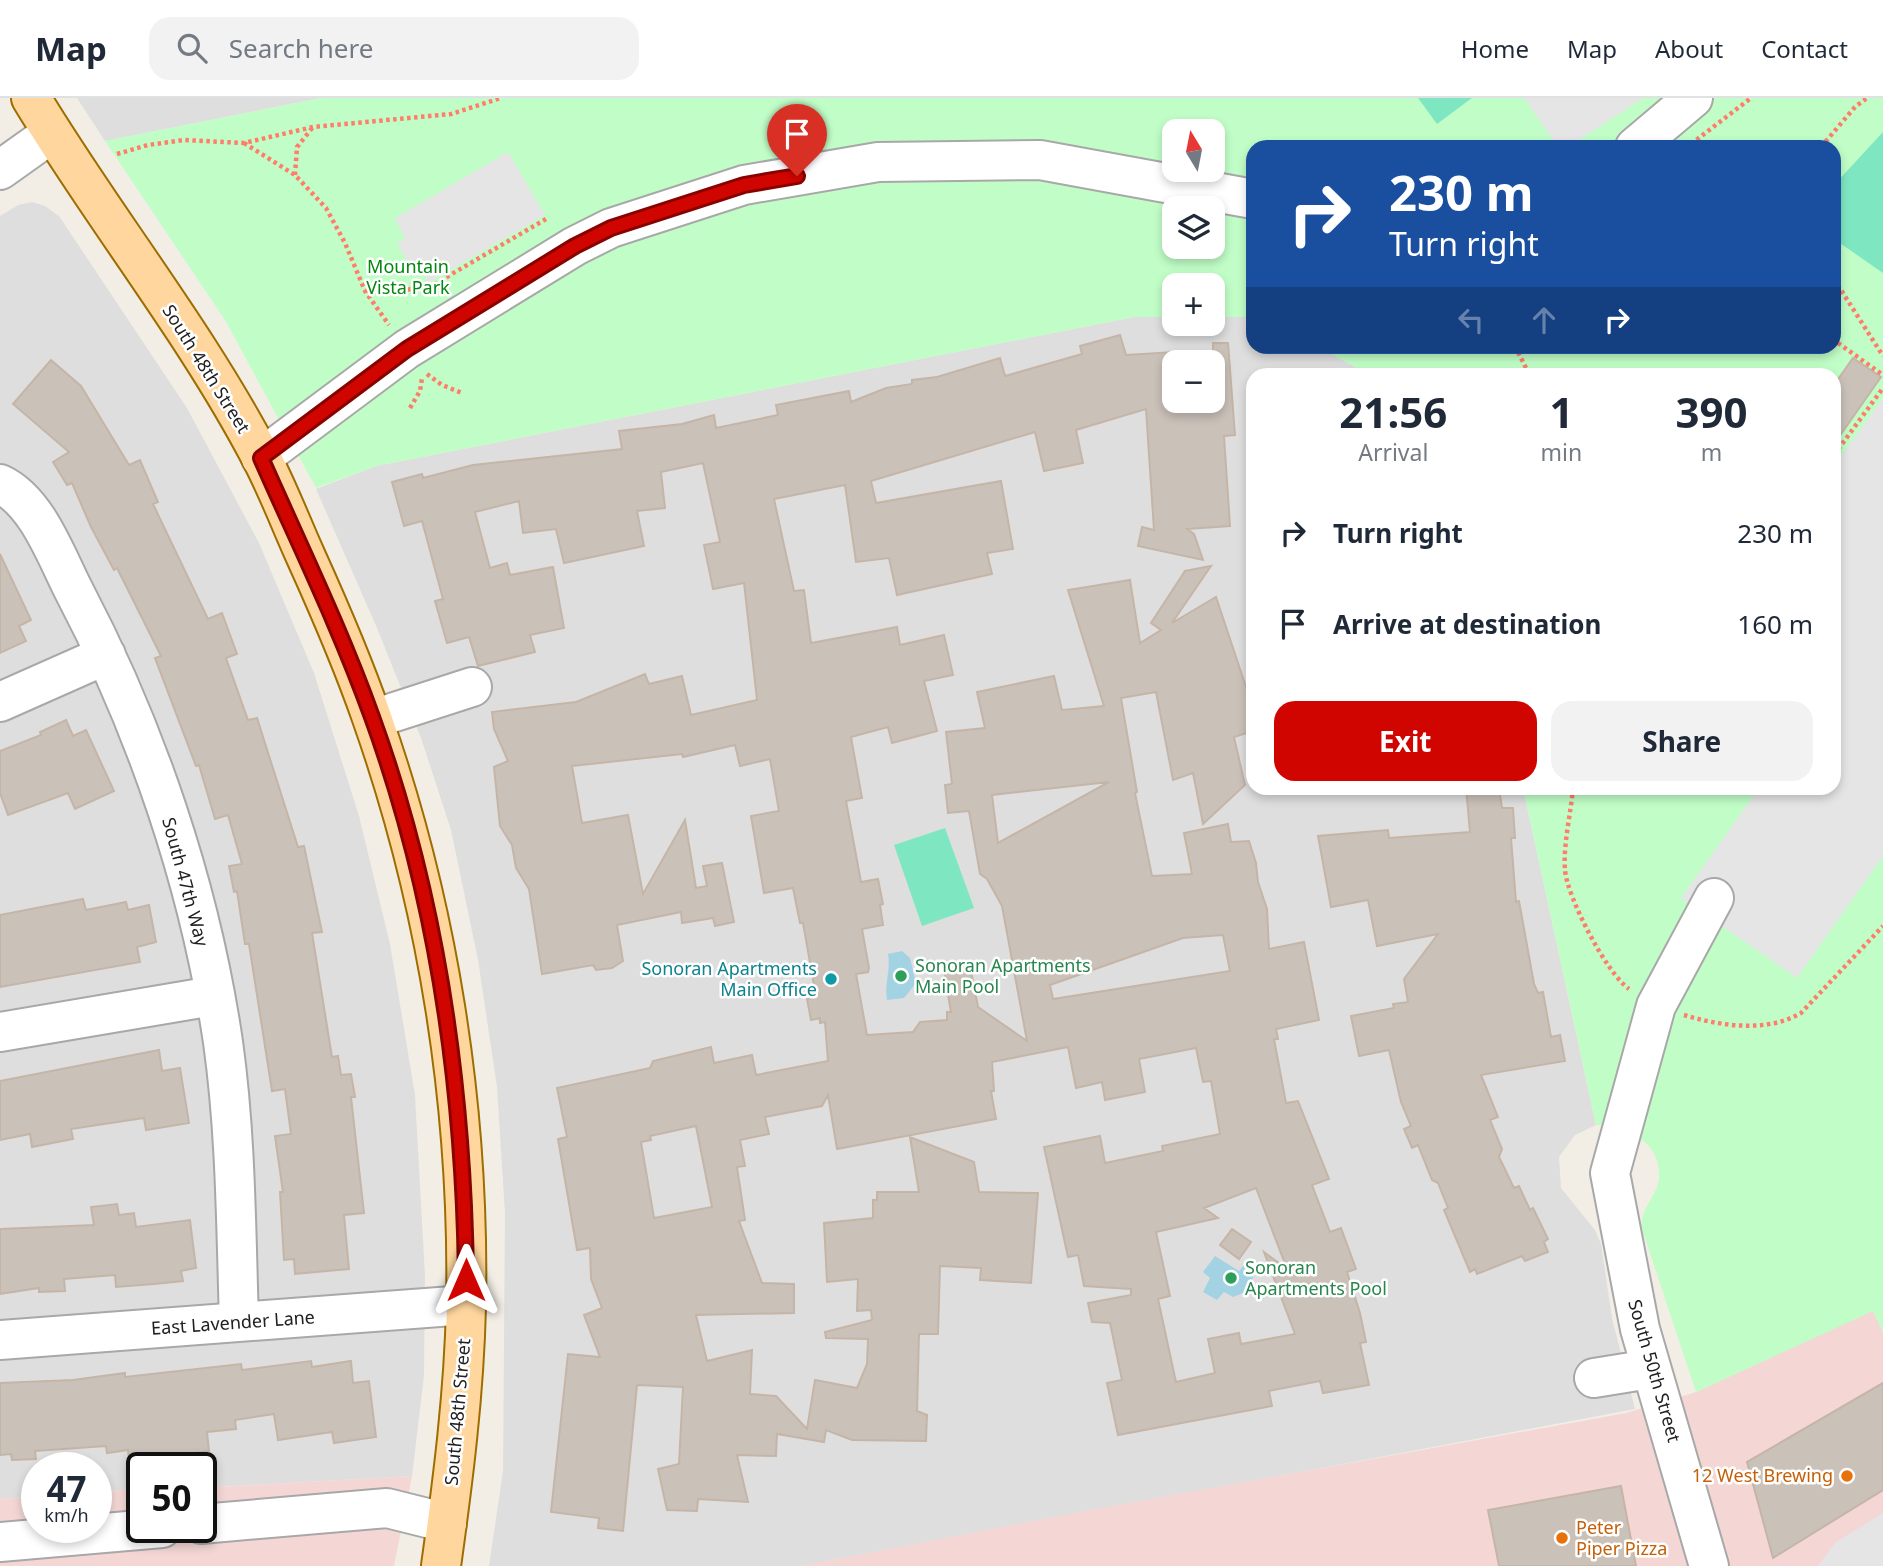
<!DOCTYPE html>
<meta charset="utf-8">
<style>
:root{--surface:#fff;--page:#f2f2f3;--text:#1f2937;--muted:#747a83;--line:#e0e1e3;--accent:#d10500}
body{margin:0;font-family:"Noto Sans",sans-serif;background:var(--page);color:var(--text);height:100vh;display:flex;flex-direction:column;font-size:26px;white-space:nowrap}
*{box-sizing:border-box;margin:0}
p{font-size:23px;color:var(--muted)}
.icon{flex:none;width:38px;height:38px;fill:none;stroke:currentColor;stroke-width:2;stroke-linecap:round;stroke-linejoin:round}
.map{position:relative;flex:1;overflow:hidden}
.panel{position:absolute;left:1246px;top:270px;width:595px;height:427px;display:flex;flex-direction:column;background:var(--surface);border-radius:21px;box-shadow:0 4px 10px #0003}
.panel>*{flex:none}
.banner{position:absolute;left:1246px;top:42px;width:595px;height:214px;border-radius:21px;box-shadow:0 4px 10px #0003;background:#1a4fa0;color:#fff;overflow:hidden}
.needle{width:46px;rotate:350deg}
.tools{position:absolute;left:1162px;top:21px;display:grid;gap:14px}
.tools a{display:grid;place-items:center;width:63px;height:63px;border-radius:14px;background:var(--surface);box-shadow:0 4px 10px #0003;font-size:35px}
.speed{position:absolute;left:21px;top:1354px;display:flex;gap:14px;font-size:35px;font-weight:700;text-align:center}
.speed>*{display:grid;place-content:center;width:91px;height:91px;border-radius:50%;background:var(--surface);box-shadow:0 4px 10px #0003;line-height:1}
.speed small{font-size:18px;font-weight:400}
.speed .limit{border:4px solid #111;border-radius:10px;background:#fff;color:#111}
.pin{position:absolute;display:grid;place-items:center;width:60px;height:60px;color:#fff;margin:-72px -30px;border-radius:50% 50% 50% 0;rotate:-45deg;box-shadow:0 0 7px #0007}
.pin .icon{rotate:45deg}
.me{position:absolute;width:77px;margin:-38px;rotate:0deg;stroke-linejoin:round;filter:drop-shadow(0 0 5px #0008)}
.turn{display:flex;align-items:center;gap:24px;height:147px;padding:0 28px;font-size:32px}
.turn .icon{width:91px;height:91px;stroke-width:2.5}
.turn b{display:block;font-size:49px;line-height:60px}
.lanes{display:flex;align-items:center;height:66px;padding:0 28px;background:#0003;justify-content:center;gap:35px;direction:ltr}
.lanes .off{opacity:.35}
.eta{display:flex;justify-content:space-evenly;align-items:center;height:119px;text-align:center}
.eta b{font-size:42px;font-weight:700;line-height:49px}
.cta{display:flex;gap:14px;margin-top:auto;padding:14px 28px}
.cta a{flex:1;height:80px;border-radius:21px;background:var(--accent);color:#fff;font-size:28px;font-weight:700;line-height:80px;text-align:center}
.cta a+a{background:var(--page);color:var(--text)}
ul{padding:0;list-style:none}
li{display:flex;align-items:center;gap:21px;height:91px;padding:0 28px}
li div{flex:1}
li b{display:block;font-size:26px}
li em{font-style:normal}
header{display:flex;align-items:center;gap:42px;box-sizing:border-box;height:98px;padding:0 35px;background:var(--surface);border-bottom:2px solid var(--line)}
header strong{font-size:33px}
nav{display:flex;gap:38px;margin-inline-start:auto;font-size:24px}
.search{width:490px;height:63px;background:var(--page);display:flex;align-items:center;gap:18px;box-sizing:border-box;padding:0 24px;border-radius:21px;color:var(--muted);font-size:26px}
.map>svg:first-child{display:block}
</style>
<header>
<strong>Map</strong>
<div class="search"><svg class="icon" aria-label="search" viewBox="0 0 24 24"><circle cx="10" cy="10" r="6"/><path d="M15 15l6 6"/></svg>Search here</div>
<nav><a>Home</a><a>Map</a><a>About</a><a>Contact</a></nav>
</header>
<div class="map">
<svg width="1883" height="1468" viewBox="0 0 1883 1468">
<rect width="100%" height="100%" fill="#f2eee6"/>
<!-- residential -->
<path fill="#dfdede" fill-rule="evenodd" d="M 77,0 L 321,0 L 105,43 Z
M 32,104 L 45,108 L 59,118 L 187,310 L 259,445 L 314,575 L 359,718 L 390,846 L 415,997 L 425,1178 L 424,1278 L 412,1378 L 218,1389 L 217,1384 L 201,1385 L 201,1370 L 142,1370 L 142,1390 L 96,1394 L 96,1370 L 37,1370 L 37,1398 L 0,1401 L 0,118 L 18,107 Z
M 1134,219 L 1174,219 L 1174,226 L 1213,226 L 1213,219 L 1253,219 L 1253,248 L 1319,249 L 1368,276 L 1253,276 L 1253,690 L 1523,690 L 1596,1027 L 1575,1037 L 1559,1059 L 1561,1090 L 1595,1132 L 1601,1146 L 1612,1220 L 1635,1311 L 801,1468 L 489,1468 L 503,1373 L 505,1116 L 497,989 L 478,862 L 451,732 L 421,640 L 377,530 L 316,391 L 376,368 ZM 1174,264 L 1213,264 L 1213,303 L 1174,303 Z"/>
<!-- commercial -->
<path fill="#f4d7d5" d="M 1873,1212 L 1883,1234 L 1883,1468 L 801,1468 L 1090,1412 L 1626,1315 L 1696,1294 Z
M 412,1378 L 394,1468 L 0,1468 L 0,1401 L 37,1398 L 37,1430 L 96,1430 L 96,1394 L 142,1390 L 142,1430 L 201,1430 L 201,1385 L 218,1384 L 219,1389 Z"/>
<!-- park -->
<path fill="#c1fec7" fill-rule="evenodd" d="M 321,0 L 1883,0 L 1883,1234 L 1873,1213 L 1696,1294 L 1642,1131 C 1639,1111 1657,1099 1659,1080 C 1662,1044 1625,1027 1596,1027 L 1523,690 L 1834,690 L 1834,276 L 1368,276 L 1319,249 L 1834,248 L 1834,49 L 1253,49 L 1253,219 L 1213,219 L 1213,187 L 1174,187 L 1174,219 L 1134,219 L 376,368 L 316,390 L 225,222 L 105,43 ZM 1174,33 L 1213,33 L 1213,72 L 1174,72 ZM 1174,110 L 1213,110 L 1213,149 L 1174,149 Z"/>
<!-- pitch -->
<path fill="#7ee7c1" d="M 1418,0 L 1472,0 L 1437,26 Z
M 1883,34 L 1883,175 L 1834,141 L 1834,87 Z
M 945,730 L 974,810 L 922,828 L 894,747 Z"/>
<!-- parking -->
<path fill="#e5e5e5" d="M 1524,0 L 1643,0 L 1568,49 L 1558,49 Z
M 508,54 L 545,117 L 428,185 L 418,165 L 410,169 L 397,145 L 405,141 L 395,120 Z
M 1883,300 L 1883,758 L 1797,880 L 1681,800 L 1759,690 L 1834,690 L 1834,368 Z
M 1883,1415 L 1883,1468 L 1818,1468 L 1835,1445 Z"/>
<!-- water -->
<path fill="#a3d3e3" d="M 902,853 L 910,860 L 916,885 L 904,900 L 887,902 C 884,884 891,874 888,856 Z
M 1215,1158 L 1239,1173 L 1245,1166 L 1251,1170 L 1253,1179 L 1248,1193 L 1233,1199 L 1224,1194 L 1217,1202 L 1203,1194 L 1210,1180 L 1203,1174 Z"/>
<!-- building -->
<path fill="#cac1b9" stroke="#c5b5a7" stroke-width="2" fill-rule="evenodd" d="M 1120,237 L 1126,257 L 1174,254 L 1174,303 L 1213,303 L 1213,245 L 1228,245 L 1235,337 L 1224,338 L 1230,428 L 1187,431 L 1194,436 L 1203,462 L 1138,448 L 1142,429 L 1154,432 L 1146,311 L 1076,332 L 1083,365 L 1044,373 L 1035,334 L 871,383 L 876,405 L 1001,383 L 1013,451 L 987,455 L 992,476 L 897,497 L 889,460 L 856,464 L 845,387 L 774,401 L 794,493 L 804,492 L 811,545 L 897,529 L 900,547 L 944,537 L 953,577 L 924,583 L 937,633 L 892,645 L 888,629 L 851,639 L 862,700 L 846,703 L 861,784 L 878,781 L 883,806 L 880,807 L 883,827 L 862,831 L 869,870 L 868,874 L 856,876 L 867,937 L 913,934 L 920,924 L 947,922 L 947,914 L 951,914 L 944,873 L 970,868 L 978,909 L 1027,943 L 1002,808 L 987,781 L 980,776 L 969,713 L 948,715 L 945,687 L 952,686 L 946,634 L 985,630 L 977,594 L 1054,578 L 1062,612 L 1104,608 L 1068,492 L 1130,482 L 1140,545 L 1161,532 L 1151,525 L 1185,473 L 1211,468 L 1172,525 L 1216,499 L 1253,610 L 1253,633 L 1234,639 L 1245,687 L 1203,726 L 1193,675 L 1173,682 L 1156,594 L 1121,600 L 1137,694 L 1135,695 L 1152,778 L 1192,776 L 1184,735 L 1228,726 L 1231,744 L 1249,743 L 1256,765 L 1258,784 L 1267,811 L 1269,851 L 1304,844 L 1319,922 L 1276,931 L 1278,941 L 1274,941 L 1286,1005 L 1298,1003 L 1329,1081 L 1312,1087 L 1330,1134 L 1341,1130 L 1356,1171 L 1347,1174 L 1360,1215 L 1366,1244 L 1360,1245 L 1369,1287 L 1323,1295 L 1320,1283 L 1269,1293 L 1272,1308 L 1118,1337 L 1107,1285 L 1122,1282 L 1110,1225 L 1092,1224 L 1088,1205 L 1131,1197 L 1131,1191 L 1084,1188 L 1078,1157 L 1068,1159 L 1044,1049 L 1100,1038 L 1105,1065 L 1163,1053 L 1162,1048 L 1220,1036 L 1211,983 L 1203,984 L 1196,950 L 1139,961 L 1145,994 L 1105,1002 L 1102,984 L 1076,990 L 1068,949 L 992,964 L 994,993 L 991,993 L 996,1021 L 837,1051 L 828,997 L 822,1008 L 765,1019 L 769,1036 L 740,1042 L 745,1068 L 737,1069 L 745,1122 L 739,1123 L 762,1185 L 794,1186 L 794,1215 L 696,1217 L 707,1263 L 752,1252 L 750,1296 L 776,1298 L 807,1331 L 815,1282 L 857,1290 L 867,1266 L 868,1241 L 826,1240 L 825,1234 L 872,1222 L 871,1212 L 857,1213 L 858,1181 L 827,1184 L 824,1125 L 873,1120 L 873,1102 L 877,1102 L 877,1094 L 919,1094 L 910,1039 L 974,1064 L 979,1094 L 1038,1095 L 1031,1185 L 980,1182 L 981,1170 L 940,1168 L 938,1236 L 919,1236 L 917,1313 L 927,1317 L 926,1343 L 852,1342 L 826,1332 L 824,1344 L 777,1336 L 776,1358 L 737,1357 L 748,1404 L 698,1401 L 697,1413 L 667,1412 L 658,1371 L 679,1366 L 683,1289 L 637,1287 L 623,1433 L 598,1430 L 599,1420 L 551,1414 L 568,1256 L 600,1259 L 584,1217 L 602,1210 L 591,1181 L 590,1150 L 577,1152 L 558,1041 L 567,1039 L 557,990 L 650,970 L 653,963 L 711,949 L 714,965 L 752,957 L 756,977 L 828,963 L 825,924 L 820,925 L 820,920 L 811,922 L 807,901 L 816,899 L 815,893 L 803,825 L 800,825 L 793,790 L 764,795 L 751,718 L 779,713 L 770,661 L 740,668 L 735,647 L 683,659 L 682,656 L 572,668 L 582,725 L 628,717 L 643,796 L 685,722 L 696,790 L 707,788 L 703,768 L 722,765 L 734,824 L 715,828 L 713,820 L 682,825 L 681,814 L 617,827 L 623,863 L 612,870 L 596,872 L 593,867 L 542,876 L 529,791 L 516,770 L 512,747 L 500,728 L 494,669 L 508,663 L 494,631 L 492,614 L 576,604 L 645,576 L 649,586 L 682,578 L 691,617 L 757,602 L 744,485 L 713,491 L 704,447 L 720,444 L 703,365 L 661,374 L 665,410 L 637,413 L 644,448 L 564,465 L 556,431 L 523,435 L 519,403 L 475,414 L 490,470 L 507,465 L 510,477 L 553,469 L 564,530 L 530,537 L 535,554 L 478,568 L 469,539 L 447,545 L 435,503 L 443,501 L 422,423 L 404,428 L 392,384 L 422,376 L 423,380 L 473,367 L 622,351 L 619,333 L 682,326 L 714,317 L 716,330 L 778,317 L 776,307 L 849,293 L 851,304 L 886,290 L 912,286 L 912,282 L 937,279 L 1000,260 L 1005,278 L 1082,256 L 1080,248 ZM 1109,684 L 998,745 L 992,697 ZM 1223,837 L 1230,873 L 1053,901 L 1050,887 L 1183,840 ZM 696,1028 L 712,1109 L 654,1120 L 641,1044 L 651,1042 L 650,1038 ZM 1256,1090 L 1287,1171 L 1264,1154 L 1295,1236 L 1241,1246 L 1239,1235 L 1208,1241 L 1215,1275 L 1176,1284 L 1158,1201 L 1170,1198 L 1156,1134 L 1218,1120 L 1204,1110 Z
M 1853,260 L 1881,279 L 1834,346 L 1834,287 Z
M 51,262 L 81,288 L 129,367 L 140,362 L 158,404 L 153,406 L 208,521 L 222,515 L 237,556 L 226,560 L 248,622 L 257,620 L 298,749 L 304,748 L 322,834 L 312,835 L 332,959 L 338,958 L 341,977 L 351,976 L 355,999 L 351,999 L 364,1115 L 344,1117 L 349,1171 L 295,1176 L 294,1161 L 284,1162 L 280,1094 L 283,1094 L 275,1038 L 291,1036 L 285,991 L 272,993 L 249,846 L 245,846 L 237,793 L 234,794 L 229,768 L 242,766 L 228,717 L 215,721 L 199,667 L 196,668 L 155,560 L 161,558 L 117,470 L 114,472 L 91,429 L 72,385 L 67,387 L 53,364 L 69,354 L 13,306 Z
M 0,456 L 31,522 L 19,528 L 26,543 L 0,555 Z
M 66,622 L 73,638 L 86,632 L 114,693 L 75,711 L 68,695 L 8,717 L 0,695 L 0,653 L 41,637 L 40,634 Z
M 1466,690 L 1499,690 L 1502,710 L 1513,710 L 1515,740 L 1511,740 L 1516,804 L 1519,803 L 1534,886 L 1538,895 L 1543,894 L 1551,939 L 1560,937 L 1565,963 L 1481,977 L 1498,1019 L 1490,1022 L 1502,1051 L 1499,1059 L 1514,1090 L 1519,1088 L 1530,1112 L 1533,1110 L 1548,1141 L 1544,1144 L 1548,1154 L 1525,1163 L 1522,1158 L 1477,1176 L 1475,1171 L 1470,1174 L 1444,1112 L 1448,1110 L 1438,1085 L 1432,1082 L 1418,1047 L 1412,1050 L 1404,1031 L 1411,1028 L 1401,1004 L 1389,952 L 1359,958 L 1351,918 L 1394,910 L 1393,906 L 1408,904 L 1404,881 L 1438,836 L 1377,848 L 1368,802 L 1331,809 L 1318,738 L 1388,732 L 1389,740 L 1470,734 Z
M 83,801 L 86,812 L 126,804 L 128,812 L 149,807 L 156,844 L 137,849 L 140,864 L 0,889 L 0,817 Z
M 159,952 L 162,973 L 180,970 L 189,1025 L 146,1032 L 144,1020 L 71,1031 L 73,1041 L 32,1049 L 30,1036 L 0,1042 L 0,983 Z
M 117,1106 L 119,1117 L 134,1115 L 136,1129 L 190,1122 L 196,1170 L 181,1173 L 183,1183 L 154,1186 L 116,1189 L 115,1177 L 64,1181 L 65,1193 L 39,1194 L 39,1190 L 0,1196 L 0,1131 L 94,1127 L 91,1109 Z
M 1232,1131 L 1251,1144 L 1239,1161 L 1220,1147 Z
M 311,1263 L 312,1269 L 351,1263 L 353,1285 L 369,1283 L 376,1339 L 334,1345 L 332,1334 L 278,1342 L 274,1316 L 235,1322 L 236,1331 L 207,1334 L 209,1353 L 129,1363 L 128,1352 L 107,1355 L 106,1348 L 35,1353 L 36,1361 L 12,1362 L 11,1356 L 0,1357 L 0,1285 L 73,1282 L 125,1275 L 125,1279 L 241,1266 L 242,1272 Z
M 1883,1285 L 1883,1392 L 1773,1460 L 1747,1364 Z
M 1621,1388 L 1636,1468 L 1499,1468 L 1488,1412 Z"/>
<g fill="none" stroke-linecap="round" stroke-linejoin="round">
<defs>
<path id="minor" d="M 1635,49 L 1693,0
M 0,72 L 52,35
M 261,360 L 407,251 L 575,148 L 611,130 L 744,87 L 878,64 L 1040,62 L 1253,101
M 0,386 C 37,403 56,458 74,493 C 147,632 200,788 223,944 C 236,1036 236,1131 239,1224
M 0,604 L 106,557
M 373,621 L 472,589
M 0,934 L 213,898
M 0,1242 L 466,1207
M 1594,1280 L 1650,1271
M 201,1426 L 387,1410 L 447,1425
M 0,1444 L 162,1430
M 1709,1468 L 1640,1231 L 1610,1075 L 1656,908 L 1714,800"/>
<path id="major" d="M 31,0 C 104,121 195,233 261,359 C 278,391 291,426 306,459 C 330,512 353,565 372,620 C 438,807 470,1010 466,1209 C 464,1296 453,1382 441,1468"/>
</defs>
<!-- minor casing -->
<use href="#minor" stroke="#a8a8a8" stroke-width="42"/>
<!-- major casing -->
<use href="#major" stroke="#9d6d00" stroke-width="42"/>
<!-- path -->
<path stroke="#ff7d6a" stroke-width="4.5" stroke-dasharray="3.5 3.5" stroke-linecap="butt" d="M 244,45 L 295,77 L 326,110 L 345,145 L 365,193 L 389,227
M 1691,46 L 1751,0
M 1821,49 L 1855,9 L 1867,0
M 117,56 L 148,47 L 184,42 L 244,45 L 313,29 L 451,16 L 501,0
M 295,77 L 297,49 L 313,29
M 1834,181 L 1883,258
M 365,193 C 388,189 412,195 433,187 L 546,121
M 1838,245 L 1883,277
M 1515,248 L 1529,276
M 427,276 L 442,287 L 462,295
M 410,310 L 420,293 L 422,280
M 1834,357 L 1883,290
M 1573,690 C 1571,715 1563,746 1565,772 C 1567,799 1607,876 1629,891
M 1684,917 C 1720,928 1767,935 1801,915 L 1883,828"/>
<!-- minor -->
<use href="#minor" stroke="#fff" stroke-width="38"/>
<!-- major -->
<use href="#major" stroke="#ffd79e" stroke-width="38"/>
</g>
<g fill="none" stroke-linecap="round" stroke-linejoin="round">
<defs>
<path id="route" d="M 466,1182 C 464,992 437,798 372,619 C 340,530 299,446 261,360 L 407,251 L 575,148 L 611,130 L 744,87 L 797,78"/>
</defs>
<!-- route casing -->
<use href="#route" stroke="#880300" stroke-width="18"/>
<!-- route -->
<use href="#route" stroke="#d10500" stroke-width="12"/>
</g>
<!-- markers -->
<g fill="#2e9e5b" stroke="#fff" stroke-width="2.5">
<circle cx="901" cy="878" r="7"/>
<circle cx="1231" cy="1180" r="7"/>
</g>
<circle fill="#0f9aa8" stroke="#fff" stroke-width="2.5" cx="831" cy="881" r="7"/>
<g fill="#e8710a" stroke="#fff" stroke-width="2.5">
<circle cx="1847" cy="1378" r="7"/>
<circle cx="1562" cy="1440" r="7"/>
</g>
<g text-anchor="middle" stroke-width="5" stroke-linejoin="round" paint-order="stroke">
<!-- park labels -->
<g font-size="18" fill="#038610" stroke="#fff">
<text x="408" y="175">Mountain<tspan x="408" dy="21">Vista Park</tspan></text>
</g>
<!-- street labels -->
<g font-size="18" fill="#212121" stroke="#fff">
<text transform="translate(206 271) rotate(58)" y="6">South 48th Street</text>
<text transform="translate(185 784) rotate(75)" y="6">South 47th Way</text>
<text transform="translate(233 1225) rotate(-4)" y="6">East Lavender Lane</text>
<text transform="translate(1654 1273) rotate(74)" y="6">South 50th Street</text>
<text transform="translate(458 1314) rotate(-85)" y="6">South 48th Street</text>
</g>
<!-- leisure labels -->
<g font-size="18" fill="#27864d" stroke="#fff" text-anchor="start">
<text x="915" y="874">Sonoran Apartments<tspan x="915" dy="21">Main Pool</tspan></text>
<text x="1245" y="1176">Sonoran<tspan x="1245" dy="21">Apartments Pool</tspan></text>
</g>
<!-- culture labels -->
<g font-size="18" fill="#0d838f" stroke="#fff" text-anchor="end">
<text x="817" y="877">Sonoran Apartments<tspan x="817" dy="21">Main Office</tspan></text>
</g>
<!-- food labels -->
<g font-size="18" fill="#c56008" stroke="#fff" text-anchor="end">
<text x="1833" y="1384">12 West Brewing</text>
<text x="1576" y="1436" text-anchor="start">Peter<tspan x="1576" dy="21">Piper Pizza</tspan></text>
</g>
</g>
</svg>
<div class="tools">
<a><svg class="needle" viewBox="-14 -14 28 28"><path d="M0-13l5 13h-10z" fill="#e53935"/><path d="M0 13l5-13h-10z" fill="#747a83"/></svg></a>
<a><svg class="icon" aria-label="layers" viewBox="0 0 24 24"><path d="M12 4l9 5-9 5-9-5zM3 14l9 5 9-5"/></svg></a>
<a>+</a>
<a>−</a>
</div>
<div class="speed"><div>47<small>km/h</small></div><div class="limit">50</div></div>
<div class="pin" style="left:797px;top:78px;background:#d93025"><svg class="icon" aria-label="arrive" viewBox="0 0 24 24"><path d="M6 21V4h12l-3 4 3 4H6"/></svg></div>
<svg class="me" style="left:466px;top:1182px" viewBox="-20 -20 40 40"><path d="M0-17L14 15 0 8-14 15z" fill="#d10500" stroke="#fff" stroke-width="4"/></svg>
<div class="banner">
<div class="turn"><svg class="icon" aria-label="right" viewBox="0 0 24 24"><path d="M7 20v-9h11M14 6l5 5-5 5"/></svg><div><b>230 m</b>Turn right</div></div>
<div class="lanes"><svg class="icon off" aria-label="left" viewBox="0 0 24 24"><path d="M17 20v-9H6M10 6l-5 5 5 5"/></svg><svg class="icon off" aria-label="ahead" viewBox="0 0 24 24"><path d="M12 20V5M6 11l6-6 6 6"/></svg><svg class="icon" aria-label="right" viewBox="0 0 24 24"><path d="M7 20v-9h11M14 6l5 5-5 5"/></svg></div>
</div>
<section class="panel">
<div class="eta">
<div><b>21:56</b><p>Arrival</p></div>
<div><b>1</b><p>min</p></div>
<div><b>390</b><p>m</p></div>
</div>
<ul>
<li><svg class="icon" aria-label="right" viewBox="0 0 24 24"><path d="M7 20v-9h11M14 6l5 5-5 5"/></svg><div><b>Turn right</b></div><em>230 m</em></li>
<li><svg class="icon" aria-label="arrive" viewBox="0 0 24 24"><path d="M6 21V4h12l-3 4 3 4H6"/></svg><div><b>Arrive at destination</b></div><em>160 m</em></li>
</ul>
<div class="cta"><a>Exit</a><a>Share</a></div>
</section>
</div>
